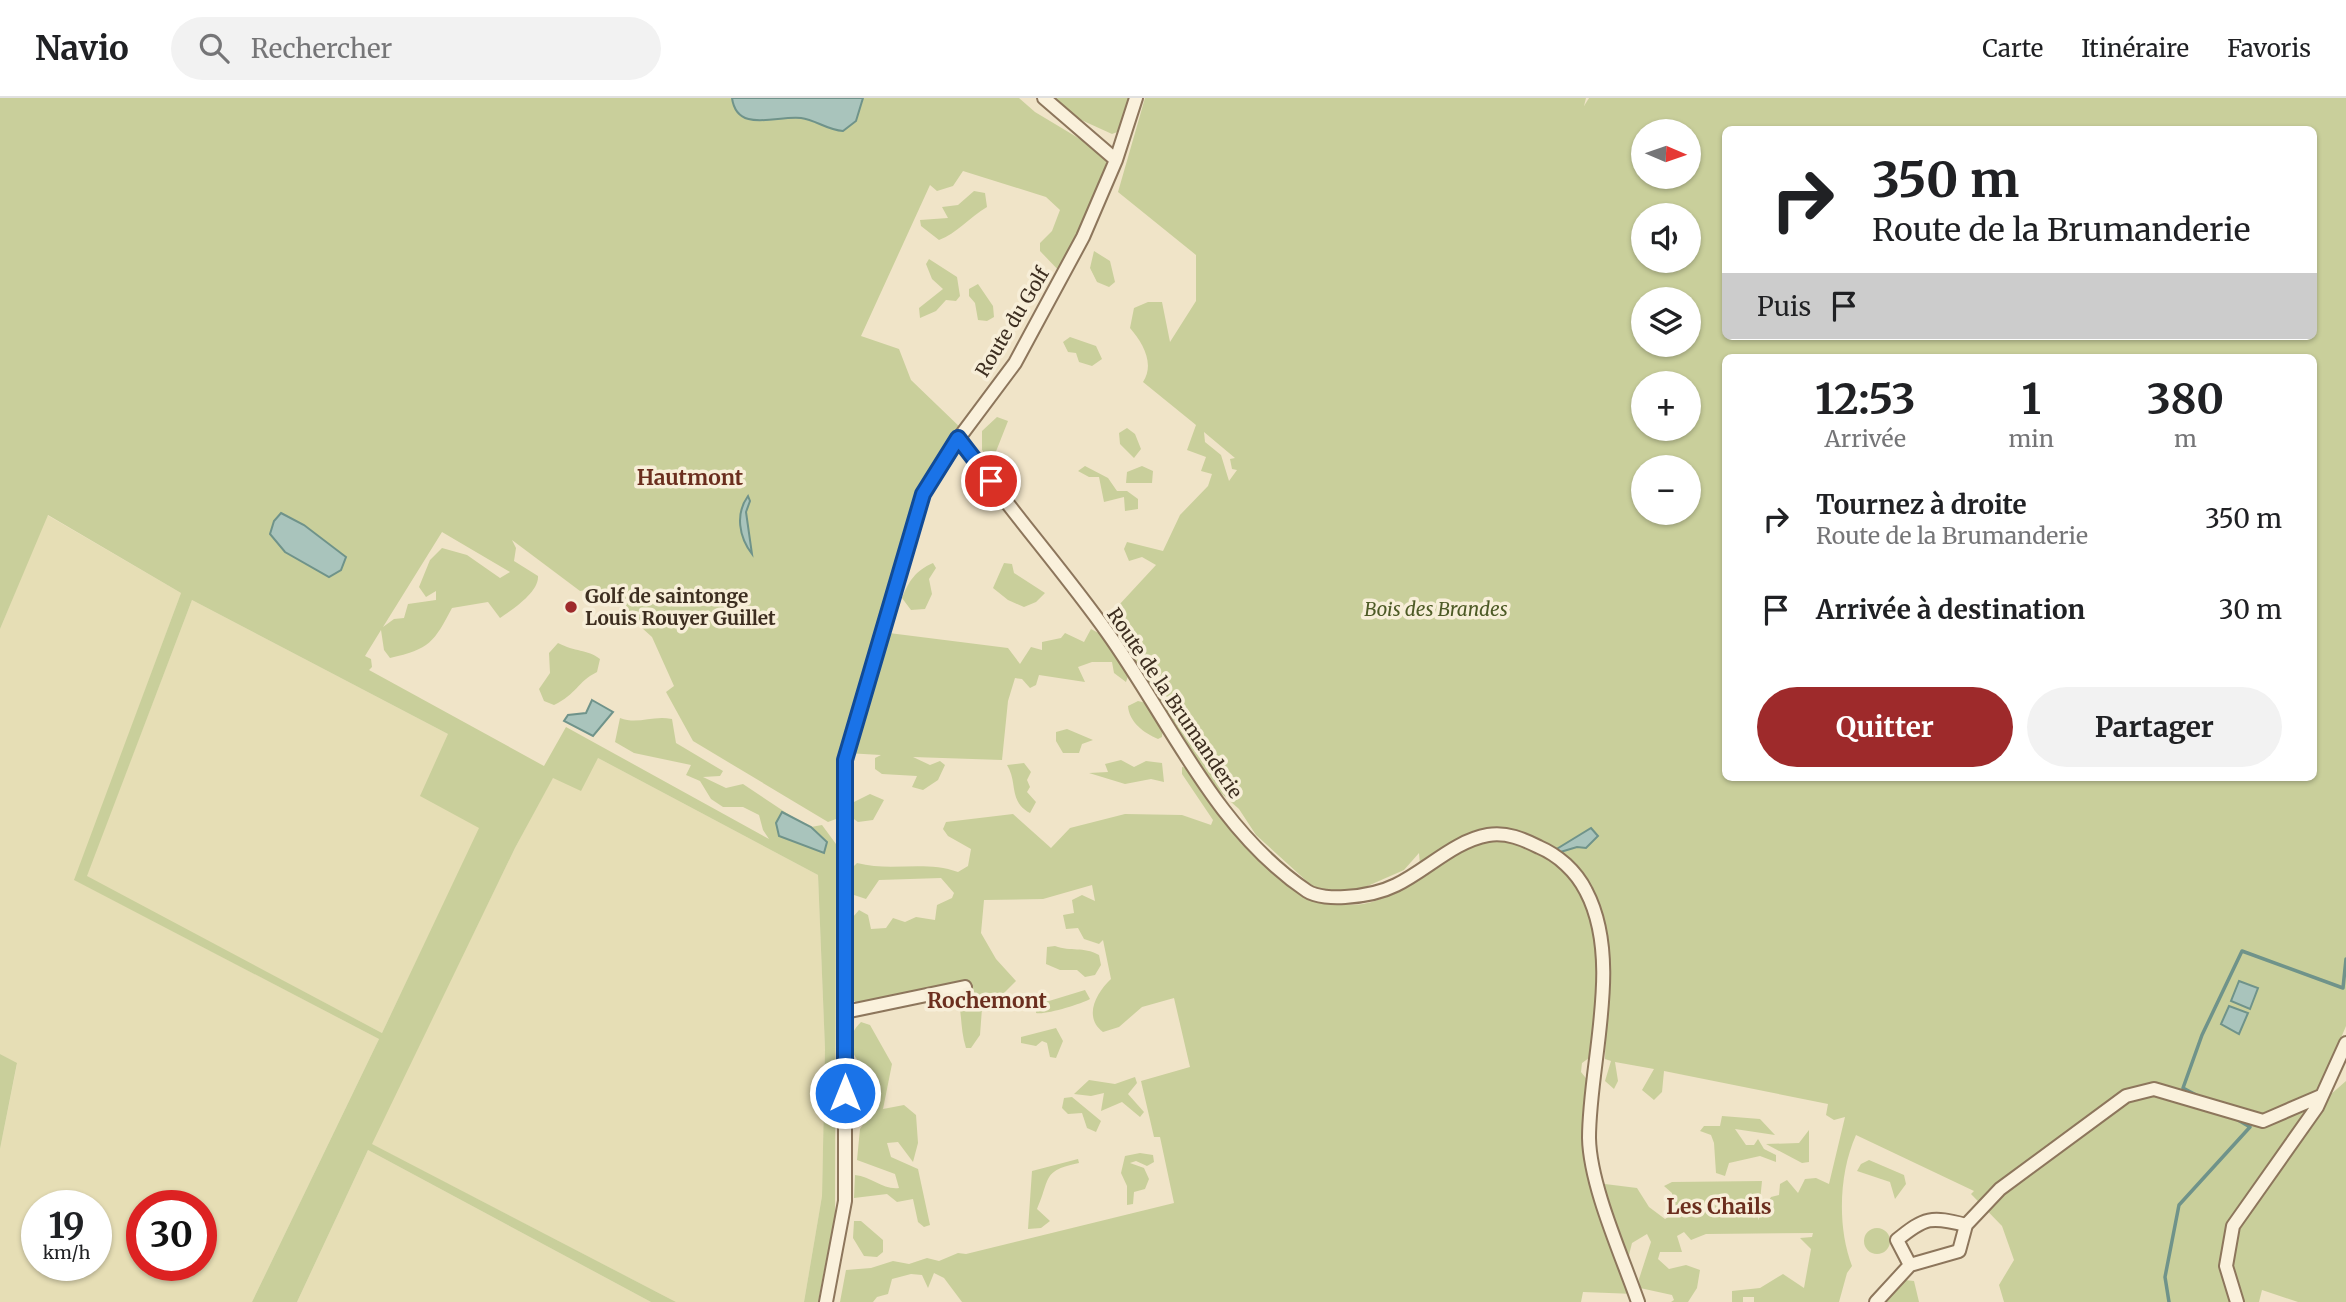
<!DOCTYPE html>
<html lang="fr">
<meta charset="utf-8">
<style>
:root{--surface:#fff;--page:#f2f2f2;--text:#202124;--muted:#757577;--line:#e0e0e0;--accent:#9e2a2b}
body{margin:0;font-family:Merriweather,serif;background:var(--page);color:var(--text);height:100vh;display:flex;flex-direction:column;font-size:26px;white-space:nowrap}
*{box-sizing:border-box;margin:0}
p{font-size:23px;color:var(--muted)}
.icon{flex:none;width:38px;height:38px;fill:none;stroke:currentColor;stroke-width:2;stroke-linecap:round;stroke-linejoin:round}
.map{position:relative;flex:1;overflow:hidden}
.sheet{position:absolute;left:1722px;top:256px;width:595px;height:427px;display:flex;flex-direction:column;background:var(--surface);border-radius:10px;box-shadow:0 2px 5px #0004}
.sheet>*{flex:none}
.guide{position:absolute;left:1722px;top:28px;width:595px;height:214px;border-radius:10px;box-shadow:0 2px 5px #0004;background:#fff;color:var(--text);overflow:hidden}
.needle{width:46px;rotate:92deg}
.fabs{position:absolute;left:1631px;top:21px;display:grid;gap:14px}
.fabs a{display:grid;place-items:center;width:70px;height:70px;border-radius:50%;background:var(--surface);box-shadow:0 2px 5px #0004;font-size:35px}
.speed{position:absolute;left:21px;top:1092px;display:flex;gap:14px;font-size:35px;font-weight:700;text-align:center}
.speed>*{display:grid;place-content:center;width:91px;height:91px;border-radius:50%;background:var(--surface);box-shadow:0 2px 5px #0004;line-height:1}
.speed small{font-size:18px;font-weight:400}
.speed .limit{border:10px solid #d22;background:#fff;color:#111}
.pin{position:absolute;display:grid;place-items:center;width:60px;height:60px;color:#fff;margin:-30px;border:4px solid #fff;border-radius:50%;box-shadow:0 2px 7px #0007}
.me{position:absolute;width:77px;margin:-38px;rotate:0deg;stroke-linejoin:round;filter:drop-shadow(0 0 5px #0008)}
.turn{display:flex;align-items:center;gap:24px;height:147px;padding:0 35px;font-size:32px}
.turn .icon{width:91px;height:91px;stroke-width:2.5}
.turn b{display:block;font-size:49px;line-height:60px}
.then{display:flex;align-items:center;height:66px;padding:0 35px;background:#0003;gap:14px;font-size:26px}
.eta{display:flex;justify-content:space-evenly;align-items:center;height:119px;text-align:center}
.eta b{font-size:42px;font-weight:700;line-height:49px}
.cta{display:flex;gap:14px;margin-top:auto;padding:14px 35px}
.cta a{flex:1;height:80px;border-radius:42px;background:var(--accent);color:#fff;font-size:28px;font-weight:700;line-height:80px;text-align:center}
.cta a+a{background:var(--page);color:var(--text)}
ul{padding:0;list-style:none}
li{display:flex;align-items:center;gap:21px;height:91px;padding:0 35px}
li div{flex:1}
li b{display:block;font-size:26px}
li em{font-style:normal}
header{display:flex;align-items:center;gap:42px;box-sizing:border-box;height:98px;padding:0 35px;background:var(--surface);border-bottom:2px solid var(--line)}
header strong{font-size:33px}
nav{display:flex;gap:38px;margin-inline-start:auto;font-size:24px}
.search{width:490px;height:63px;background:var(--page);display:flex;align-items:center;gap:18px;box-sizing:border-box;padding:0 24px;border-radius:38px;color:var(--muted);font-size:26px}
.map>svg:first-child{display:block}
</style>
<header>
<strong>Navio</strong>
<div class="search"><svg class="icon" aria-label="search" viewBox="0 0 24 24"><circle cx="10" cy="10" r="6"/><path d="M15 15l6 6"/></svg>Rechercher</div>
<nav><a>Carte</a><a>Itinéraire</a><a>Favoris</a></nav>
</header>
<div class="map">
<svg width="2346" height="1204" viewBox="0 0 2346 1204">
<rect width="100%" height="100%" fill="#f0e4c8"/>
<!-- farmland -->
<path fill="#e6deb5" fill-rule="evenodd" d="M 47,417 L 181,495 L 75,782 L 379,941 L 252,1204 L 0,1204 L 0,1051 L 17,966 L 0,956 L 0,531 ZM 37,1108 L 96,1108 L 96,1167 L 37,1167 ZM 142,1108 L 201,1108 L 201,1167 L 142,1167 Z
M 192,502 L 448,636 L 480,730 L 382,935 L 86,779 Z
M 598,660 L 818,777 L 825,951 L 822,1098 L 804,1204 L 676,1204 L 371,1046 L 515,750 L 553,679 Z
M 368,1052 L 651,1204 L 297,1204 Z"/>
<!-- green -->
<path fill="#c9cf9b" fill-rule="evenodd" d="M 0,0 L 1019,0 L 1035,14 L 1105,56 L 1107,69 L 1063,177 L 1040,153 L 1040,145 L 1052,133 L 1060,112 L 1046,99 L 963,73 L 953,88 L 937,93 L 930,87 L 861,238 L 899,251 L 911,282 L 964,333 L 923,396 L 881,534 L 1008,550 L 1020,566 L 1031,549 L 1042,552 L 1042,544 L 1061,540 L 1065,535 L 1084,544 L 1091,531 L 1104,538 L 1129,575 L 1126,584 L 1114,575 L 1112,564 L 1092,564 L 1078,569 L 1085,584 L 1039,577 L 1036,587 L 1030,590 L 1022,581 L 1015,580 L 1008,603 L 1002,662 L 913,659 L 930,667 L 940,663 L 945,667 L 938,682 L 923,692 L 912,689 L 917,678 L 882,676 L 875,671 L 875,660 L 881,657 L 846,655 L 839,715 L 836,721 L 828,724 L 693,643 L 666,594 L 674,588 L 652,539 L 632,521 L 616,499 L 591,491 L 580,493 L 512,442 L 516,450 L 514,463 L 538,478 C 539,494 513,511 500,520 L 488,504 L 452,510 C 434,544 430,551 390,560 L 384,552 L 381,532 L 365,558 L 371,561 L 372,569 L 369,572 L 544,668 L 566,629 L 769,741 L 763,732 L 759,717 L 743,709 L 723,709 L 711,701 L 700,683 L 686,677 L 691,667 L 634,655 L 615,644 L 620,620 C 638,627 652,617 672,621 L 676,645 L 723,673 L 720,678 L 703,679 L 726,690 L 743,686 L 797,722 L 811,729 L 822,727 L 836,746 L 835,1117 L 818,1204 L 804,1204 L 822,1098 L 825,951 L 818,777 L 598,660 L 581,693 L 553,680 L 515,750 L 372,1046 L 676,1204 L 651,1204 L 368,1052 L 297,1204 L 252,1204 L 379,941 L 74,782 L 181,495 L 48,417 L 0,531 ZM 442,434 L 510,474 L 500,480 L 467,457 L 442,450 L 430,462 L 419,489 L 426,499 L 436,493 L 436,502 L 408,506 L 404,520 L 394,521 L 383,529 ZM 192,502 L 448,636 L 420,698 L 479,730 L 382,935 L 87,778 Z
M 1052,0 L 1134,0 L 1120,33 L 1112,36 L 1079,21 Z
M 1145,0 L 1586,0 L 1584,8 L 1589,0 L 2346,0 L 2346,928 L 2320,990 L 2330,997 L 2346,983 L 2346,1204 L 2298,1204 L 2262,1192 L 2259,1204 L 2004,1204 L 1999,1187 L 2014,1162 L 2002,1128 L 1971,1096 L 1974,1093 L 1856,1037 C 1839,1075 1837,1129 1852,1168 L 1847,1175 L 1839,1204 L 1754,1204 L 1754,1199 L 1743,1199 L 1743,1204 L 1732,1204 L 1732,1193 L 1760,1190 L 1783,1176 L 1804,1190 L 1811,1151 L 1800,1140 L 1812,1139 L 1813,1135 L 1706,1136 L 1691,1142 L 1684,1134 L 1677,1138 L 1682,1154 L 1660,1154 L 1658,1161 L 1669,1171 L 1686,1167 L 1700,1172 L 1697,1190 L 1688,1204 L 1671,1204 L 1674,1202 L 1672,1197 L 1640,1190 L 1639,1181 L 1651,1144 L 1647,1136 L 1632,1145 L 1626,1169 L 1635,1196 L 1583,1194 L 1581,1204 L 962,1204 L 944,1180 L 934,1175 L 928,1190 L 922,1177 L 911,1176 L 892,1181 L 888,1196 L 877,1199 L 873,1204 L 840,1204 L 846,1172 L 871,1170 L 893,1163 L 909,1166 L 927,1160 L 939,1163 L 958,1155 L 966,1156 L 1174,1105 L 1160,1039 L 1154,1039 L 1141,983 L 1190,969 L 1174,900 L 1142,909 L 1119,929 L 1103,934 C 1083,919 1096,895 1111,881 L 1103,842 L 1099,846 L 1084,841 L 1078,830 L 1066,831 L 1063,817 L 1074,815 L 1072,802 L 1082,797 L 1095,803 L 1092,787 L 1043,801 L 984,802 L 981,835 L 996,861 L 1016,883 L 999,900 L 983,897 L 980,937 L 971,950 L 966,950 C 959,928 963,907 954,885 L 876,915 C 846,902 848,899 848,868 L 854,862 L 853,819 L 859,812 L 868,817 L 871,831 L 886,830 L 893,820 L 905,824 L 916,819 L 935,822 L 937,807 L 952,800 L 954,795 L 941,780 L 879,782 L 866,801 L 851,796 L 849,773 L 857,765 C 891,774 925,762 958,774 L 968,768 L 971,751 L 948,738 L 943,731 L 946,724 L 1013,716 L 1051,750 L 1070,730 L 1125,716 L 1182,717 L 1211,727 L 1213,722 L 1182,676 L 1182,669 L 1189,670 C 1224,708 1307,817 1363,806 C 1385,802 1402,790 1421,778 L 1419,755 L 1404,772 L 1363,790 L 1332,793 L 1312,788 L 1256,737 L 1239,711 L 1214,689 L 1106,521 L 1156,467 L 1142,459 L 1129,463 L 1124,451 L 1127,444 L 1163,453 L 1180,417 L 1208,388 L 1212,376 L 1201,373 L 1206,359 L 1187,352 L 1196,327 L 1143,284 C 1155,266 1143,245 1130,230 L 1134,210 L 1148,204 L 1162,204 L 1170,244 L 1196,203 L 1196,157 L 1118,94 ZM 1726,32 L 2314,32 L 2314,238 L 1726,238 ZM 1643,33 L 1689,33 L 1689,79 L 1643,79 ZM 1643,117 L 1689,117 L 1689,163 L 1643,163 ZM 1643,201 L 1689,201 L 1689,247 L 1643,247 ZM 1726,259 L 2314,259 L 2314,679 L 1726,679 ZM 1643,285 L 1689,285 L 1689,331 L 1643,331 ZM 1204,334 L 1235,360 L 1230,361 L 1232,371 L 1237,372 L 1229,383 L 1221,357 L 1205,344 ZM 1643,369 L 1689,369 L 1689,415 L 1643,415 ZM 1598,813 L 1608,851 L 1605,961 L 1611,963 L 1605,983 L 1614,991 L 1618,983 L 1615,964 L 1654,971 L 1642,992 L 1654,1002 L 1662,994 L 1664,973 L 1828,1006 L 1826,1017 L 1834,1022 L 1845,1019 L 1829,1086 L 1816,1080 L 1805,1081 L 1798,1095 L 1787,1082 L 1780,1086 L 1779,1097 L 1771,1099 L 1758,1122 L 1762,1083 L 1672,1084 L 1664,1088 L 1672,1095 L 1674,1115 L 1665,1121 L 1649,1109 L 1637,1090 L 1597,1085 L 1593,989 L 1581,974 L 1582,965 L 1596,955 L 1602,887 Z
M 974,93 L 985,95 L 987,109 C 970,119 956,136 939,142 L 921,128 L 920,122 L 948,120 L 942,109 L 958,107 Z
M 1094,153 L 1110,163 L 1115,184 L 1109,189 L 1097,184 L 1090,170 Z
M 929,161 L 957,179 L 960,198 L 956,203 L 946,202 L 936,213 L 920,220 L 919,210 L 943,191 L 932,181 L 926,166 Z
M 978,186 L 993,208 L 994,219 L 987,223 L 978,222 L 975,205 L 969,198 L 969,191 Z
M 1070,239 L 1096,248 L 1102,261 L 1092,268 L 1079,264 L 1076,255 L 1068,254 L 1063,244 Z
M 997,319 L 1008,323 L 995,356 L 986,357 L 982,352 L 982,333 Z
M 1127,330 L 1135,336 L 1141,351 L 1134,360 L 1120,346 L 1119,335 Z
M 1085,368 L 1108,380 L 1117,393 L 1127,393 L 1138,401 L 1138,411 L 1125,413 L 1124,399 L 1104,404 L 1099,379 L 1089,379 L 1078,373 Z
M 1142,368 L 1153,373 L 1152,385 L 1126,385 L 1127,374 Z
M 933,465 L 936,470 L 929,481 L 932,496 L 925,511 L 911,512 L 902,500 C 909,483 915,473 933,465 Z
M 1004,465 L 1012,466 L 1014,475 L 1045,495 L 1036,504 L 1024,509 L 1008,502 L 993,490 Z
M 558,545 C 575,554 587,551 600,561 L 597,574 C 577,584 577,596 554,607 L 544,603 L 539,591 L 550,575 L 549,555 Z
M 1138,603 L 1146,605 L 1163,627 L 1162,639 L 1158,641 C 1144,635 1129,624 1128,608 Z
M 1067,631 L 1093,642 L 1082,646 L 1079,655 L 1063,655 L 1056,643 L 1056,634 Z
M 1121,662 L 1134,669 L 1146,663 L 1162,665 L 1164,684 L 1151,681 L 1125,686 L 1089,675 L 1108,674 L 1105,666 Z
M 1024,665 L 1031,674 L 1027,682 L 1030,689 L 1027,694 L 1036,704 L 1030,715 C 1008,703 1018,684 1007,667 Z
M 870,696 L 884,702 L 873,722 L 858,724 L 851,719 L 850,706 Z
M 1055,848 C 1071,854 1083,848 1099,857 L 1101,867 L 1095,877 L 1085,879 L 1077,872 L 1060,872 L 1046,866 L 1047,849 Z
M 1085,892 L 1090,901 C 1081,906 1046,917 1036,915 L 1037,901 L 1049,903 Z
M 861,924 L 870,927 L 892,966 L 883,1011 L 904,1007 L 916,1017 L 918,1045 L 913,1064 L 898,1044 L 887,1045 L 891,1059 L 918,1071 L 930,1127 L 924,1129 L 918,1124 L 913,1101 L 897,1104 L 887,1096 L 854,1100 L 855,1077 C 872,1079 883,1092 899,1090 L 895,1076 L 857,1062 L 860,1031 L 868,1019 L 856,1013 L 855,982 L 862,968 C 849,952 845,940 861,924 Z
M 1056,930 L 1063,943 L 1056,960 L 1050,959 L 1047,945 L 1042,943 L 1036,948 L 1021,945 L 1021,939 Z
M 0,956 L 17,965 L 0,1051 Z
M 1135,979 L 1137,985 L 1128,996 L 1144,1014 L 1140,1019 L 1122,1004 L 1101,1013 L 1104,995 L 1091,998 L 1074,996 L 1089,982 L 1115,986 Z
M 1072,999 L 1101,1023 L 1096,1034 L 1087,1030 L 1082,1015 L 1068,1016 L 1062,1010 L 1064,1000 Z
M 1722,1018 L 1760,1021 L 1775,1037 L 1735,1031 L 1746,1047 L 1754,1047 L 1758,1041 L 1764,1051 L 1776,1057 L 1776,1064 L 1760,1058 L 1729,1065 L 1725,1078 L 1716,1075 L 1714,1045 L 1711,1037 L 1700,1033 L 1704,1028 L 1720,1028 Z
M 1809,1032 L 1809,1064 L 1802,1065 L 1766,1046 L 1799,1045 Z
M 1140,1055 L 1153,1057 L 1154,1064 L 1147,1068 L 1136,1063 L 1130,1065 L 1144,1070 L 1149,1081 L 1145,1091 L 1134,1094 L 1133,1106 L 1127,1107 L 1127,1088 L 1121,1075 L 1125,1058 Z
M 1078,1061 L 1079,1065 C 1041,1073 1051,1080 1037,1111 L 1050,1123 L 1041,1130 L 1028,1131 L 1032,1073 Z
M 1869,1062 L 1904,1077 L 1906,1086 L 1895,1101 L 1890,1084 L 1857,1073 L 1861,1066 Z
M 854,1123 L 861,1123 L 883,1142 L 883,1154 L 877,1159 L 864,1158 L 853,1140 Z
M1864 1143a13 13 0 1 1 26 0a13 13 0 1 1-26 0Z
M 1905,1182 L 1914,1183 L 1919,1204 L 1886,1204 Z"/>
<!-- water -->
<path fill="#a9c4bc" stroke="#6f938a" stroke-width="2" d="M 732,0 L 863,0 L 856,23 L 843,33 C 827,32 816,22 801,20 C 777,17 737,36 732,0 Z
M 748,398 L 750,403 L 746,414 L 752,456 C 739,439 735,416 748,398 Z
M 281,415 L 304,427 L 346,459 L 341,472 L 329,479 L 285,454 L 270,436 L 274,423 Z
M 592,602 L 613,614 L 593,638 L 564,623 L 568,617 L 586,615 Z
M 782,714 L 811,729 L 827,744 L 824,755 L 779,738 L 776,725 Z
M 1591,730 L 1598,738 L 1586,750 L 1577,749 L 1557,755 L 1555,752 Z
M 2239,883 L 2258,890 L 2250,911 L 2231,903 Z
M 2229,908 L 2248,915 L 2239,936 L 2221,926 Z"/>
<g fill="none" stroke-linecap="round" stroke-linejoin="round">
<!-- stream -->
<path stroke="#6f938a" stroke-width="3.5" d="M 2198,998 L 2183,990 L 2202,937 L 2242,853 L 2343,890 L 2346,861
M 2169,1204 L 2165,1179 L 2179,1107 L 2250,1029 L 2238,1022"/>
<defs>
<path id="minor" d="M 1044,0 L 1116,62
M 959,340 C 1005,407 1060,468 1107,534 C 1170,622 1214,730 1307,793 C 1316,799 1334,800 1345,799 C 1363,798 1380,795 1396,787 C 1427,772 1454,743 1488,737 C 1507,734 1523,741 1539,749 C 1558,757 1576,773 1586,793 C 1623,863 1589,964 1589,1040 C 1590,1088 1622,1158 1638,1204
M 845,914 L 965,889
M 1966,1127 L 2000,1091 L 2126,998 L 2154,991 L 2263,1023 L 2321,998
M 826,1204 L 845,1103 L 845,662 L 923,396 L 959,340 L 1015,265 L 1083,139 L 1116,62 L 1136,0
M 1876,1204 L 1910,1167 L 1959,1153 L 1966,1127 C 1931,1118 1925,1119 1897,1142 L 1910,1167
M 2237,1204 L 2226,1168 L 2233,1128 L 2317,1009 L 2346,945"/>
</defs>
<!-- minor casing -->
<use href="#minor" stroke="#8d765c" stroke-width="16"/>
<!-- minor -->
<use href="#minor" stroke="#faf1dc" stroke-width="12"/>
</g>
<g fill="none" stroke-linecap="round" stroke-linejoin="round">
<defs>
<path id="route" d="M 845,995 L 845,662 L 923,396 L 958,340 L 991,383"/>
</defs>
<!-- route casing -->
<use href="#route" stroke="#114b97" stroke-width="18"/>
<!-- route -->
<use href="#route" stroke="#1a73e8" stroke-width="12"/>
</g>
<!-- markers -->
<circle fill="#9e2a2b" stroke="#f7eed8" stroke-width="2.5" cx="571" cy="509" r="7"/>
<g text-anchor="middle" stroke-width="7" stroke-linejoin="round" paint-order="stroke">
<!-- street labels -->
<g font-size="19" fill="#3d2e20" stroke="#f7eed8">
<text transform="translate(1012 224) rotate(-59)" y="7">Route du Golf</text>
<text transform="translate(1175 605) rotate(56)" y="7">Route de la Brumanderie</text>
</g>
<!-- poi labels -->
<g font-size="19" font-weight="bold" fill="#3d2e20" stroke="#f7eed8" text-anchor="start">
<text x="585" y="505">Golf de saintonge<tspan x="585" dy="22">Louis Rouyer Guillet</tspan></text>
</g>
<!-- park labels -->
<g font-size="19" font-style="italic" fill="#4d5a26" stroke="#f7eed8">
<text x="1436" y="518">Bois des Brandes</text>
</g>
<!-- neighbourhood labels -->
<g font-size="21" font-weight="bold" fill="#6b2e1e" stroke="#f7eed8">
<text x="690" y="387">Hautmont</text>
<text x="987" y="910">Rochemont</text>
<text x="1719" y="1116">Les Chails</text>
</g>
</g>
</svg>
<div class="fabs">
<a><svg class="needle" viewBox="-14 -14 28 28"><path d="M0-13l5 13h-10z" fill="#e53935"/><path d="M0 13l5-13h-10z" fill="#757577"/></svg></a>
<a><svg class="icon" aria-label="sound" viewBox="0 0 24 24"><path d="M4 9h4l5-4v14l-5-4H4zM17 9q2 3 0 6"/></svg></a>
<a><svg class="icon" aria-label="layers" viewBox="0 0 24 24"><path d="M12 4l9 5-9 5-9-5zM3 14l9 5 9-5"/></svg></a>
<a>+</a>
<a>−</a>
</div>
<div class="speed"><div>19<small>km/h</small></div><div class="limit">30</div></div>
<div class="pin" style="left:991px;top:383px;background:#d93025"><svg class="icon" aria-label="arrive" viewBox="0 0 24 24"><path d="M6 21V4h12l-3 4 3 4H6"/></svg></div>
<svg class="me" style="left:845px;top:995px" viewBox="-20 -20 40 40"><circle r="17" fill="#1a73e8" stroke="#fff" stroke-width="3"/><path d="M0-11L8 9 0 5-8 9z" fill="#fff"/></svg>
<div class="guide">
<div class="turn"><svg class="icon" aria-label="right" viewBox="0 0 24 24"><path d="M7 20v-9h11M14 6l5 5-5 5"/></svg><div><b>350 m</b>Route de la Brumanderie</div></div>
<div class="then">Puis<svg class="icon" aria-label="arrive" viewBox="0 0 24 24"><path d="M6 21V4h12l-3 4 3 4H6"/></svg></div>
</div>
<section class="sheet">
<div class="eta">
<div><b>12:53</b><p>Arrivée</p></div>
<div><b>1</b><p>min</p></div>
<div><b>380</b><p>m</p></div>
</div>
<ul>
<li><svg class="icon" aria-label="right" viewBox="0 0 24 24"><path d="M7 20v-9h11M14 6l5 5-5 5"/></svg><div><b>Tournez à droite</b><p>Route de la Brumanderie</p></div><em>350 m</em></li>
<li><svg class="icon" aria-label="arrive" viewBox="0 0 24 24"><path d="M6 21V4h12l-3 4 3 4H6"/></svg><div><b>Arrivée à destination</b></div><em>30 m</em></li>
</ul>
<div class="cta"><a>Quitter</a><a>Partager</a></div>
</section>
</div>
